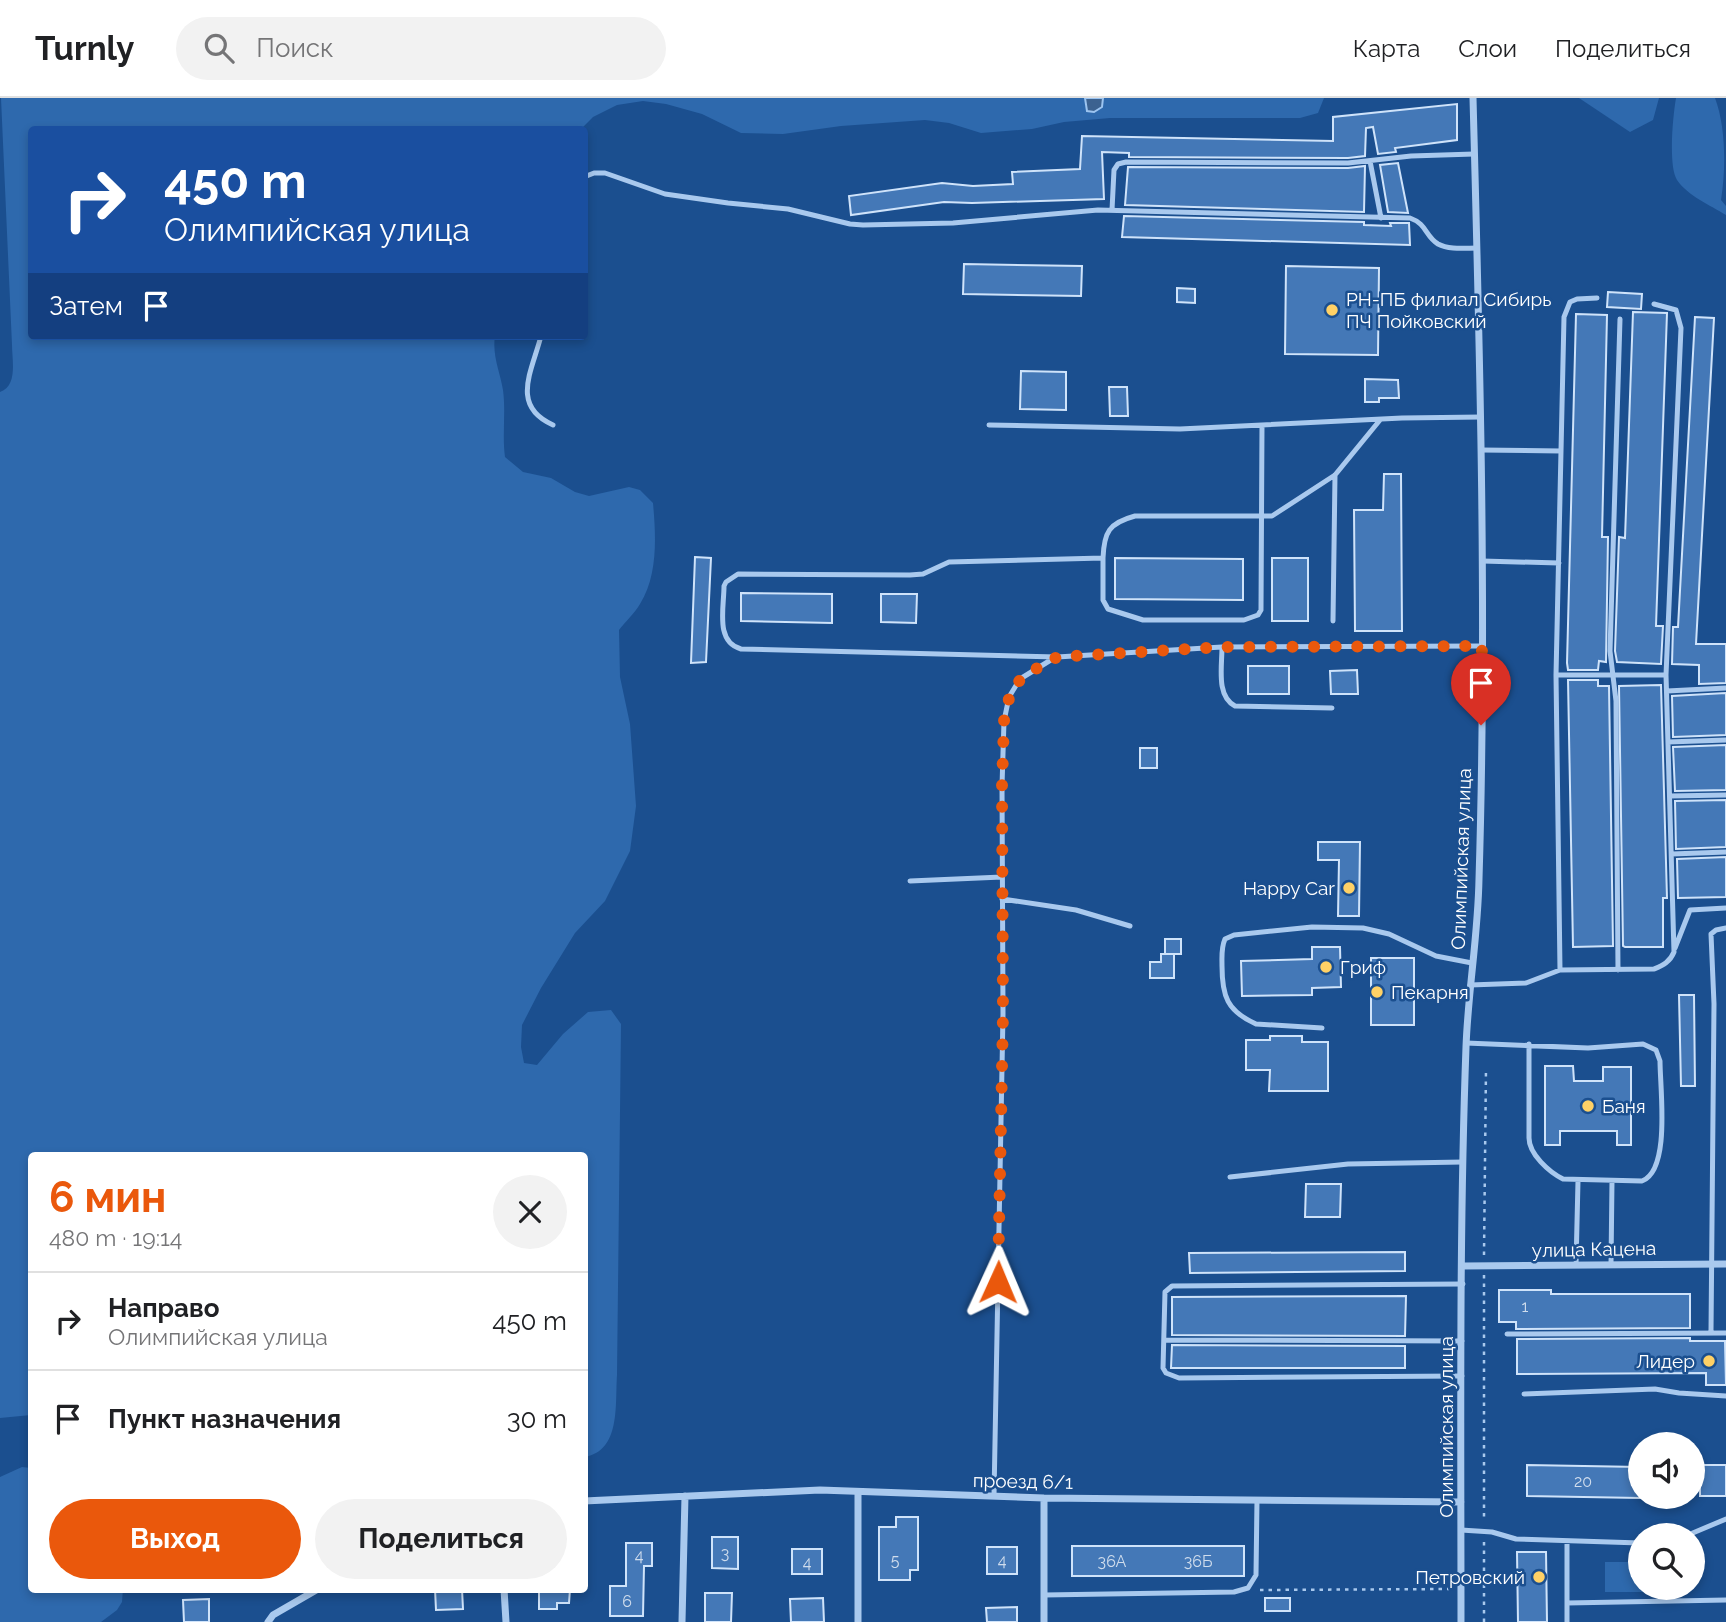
<!DOCTYPE html>
<html lang="ru">
<meta charset="utf-8">
<style>
:root{--surface:#fff;--page:#f2f2f2;--text:#202124;--muted:#757577;--line:#e0e0e0;--accent:#ea580c}
body{margin:0;font-family:Raleway,sans-serif;background:var(--page);color:var(--text);height:100vh;display:flex;flex-direction:column;font-size:26px;white-space:nowrap}
*{box-sizing:border-box;margin:0}
p{font-size:23px;color:var(--muted)}
.icon{flex:none;width:38px;height:38px;fill:none;stroke:currentColor;stroke-width:2;stroke-linecap:round;stroke-linejoin:round}
.map{position:relative;flex:1;overflow:hidden}
.side{position:absolute;left:28px;top:1054px;width:560px;height:441px;display:flex;flex-direction:column;background:var(--surface);border-radius:7px;box-shadow:0 4px 10px #0003}
.side>*{flex:none}
.top-card{position:absolute;left:28px;top:28px;width:560px;height:214px;border-radius:7px;box-shadow:0 4px 10px #0003;background:#1a4fa0;color:#fff;overflow:hidden}
.controls{position:absolute;left:1628px;top:1334px;display:grid;gap:14px}
.controls a{display:grid;place-items:center;width:77px;height:77px;border-radius:50%;background:var(--surface);box-shadow:0 4px 10px #0003;font-size:35px}
.pin{position:absolute;display:grid;place-items:center;width:60px;height:60px;color:#fff;margin:-72px -30px;border-radius:50% 50% 50% 0;rotate:-45deg;box-shadow:0 0 7px #0007}
.pin .icon{rotate:45deg}
.me{position:absolute;width:77px;margin:-38px;rotate:1deg;stroke-linejoin:round;filter:drop-shadow(0 0 5px #0008)}
.turn{display:flex;align-items:center;gap:24px;height:147px;padding:0 21px;font-size:32px}
.turn .icon{width:91px;height:91px;stroke-width:2.5}
.turn b{display:block;font-size:49px;line-height:60px}
.then{display:flex;align-items:center;height:66px;padding:0 21px;background:#0003;gap:14px;font-size:26px}
.round{display:grid;place-items:center;flex:none;width:74px;height:74px;border-radius:37px;background:var(--page)}
.overview{display:flex;align-items:center;justify-content:space-between;height:119px;padding:0 21px}
h1{font-size:42px;font-weight:700;line-height:52px;color:var(--accent)}
.action{display:flex;gap:14px;margin-top:auto;padding:14px 21px}
.action a{flex:1;height:80px;border-radius:42px;background:var(--accent);color:#fff;font-size:28px;font-weight:700;line-height:80px;text-align:center}
.action a+a{background:var(--page);color:var(--text)}
ul{padding:0;list-style:none}
li{display:flex;align-items:center;gap:21px;height:98px;padding:0 21px;border-top:2px solid var(--line)}
li div{flex:1}
li b{display:block;font-size:26px}
li em{font-style:normal}
header{display:flex;align-items:center;gap:42px;box-sizing:border-box;height:98px;padding:0 35px;background:var(--surface);border-bottom:2px solid var(--line)}
header strong{font-size:33px}
nav{display:flex;gap:38px;margin-inline-start:auto;font-size:24px}
.search{width:490px;height:63px;background:var(--page);display:flex;align-items:center;gap:18px;box-sizing:border-box;padding:0 24px;border-radius:38px;color:var(--muted);font-size:26px}
.map>svg:first-child{display:block}
</style>
<header>
<strong>Turnly</strong>
<div class="search"><svg class="icon" aria-label="search" viewBox="0 0 24 24"><circle cx="10" cy="10" r="6"/><path d="M15 15l6 6"/></svg>Поиск</div>
<nav><a>Карта</a><a>Слои</a><a>Поделиться</a></nav>
</header>
<div class="map">
<svg width="1726" height="1524" viewBox="0 0 1726 1524">
<rect width="100%" height="100%" fill="#1b4f8f"/>
<!-- green -->
<path fill="#2e69ad" d="M 1,0 L 1085,0 L 1085,8 L 1102,9 L 1103,0 L 1324,0 L 1318,15 L 1300,20 L 1110,20 L 1064,24 L 1032,31 L 981,35 L 949,25 L 925,22 L 841,28 L 783,36 L 741,35 L 702,16 L 666,6 L 643,3 L 617,7 L 593,19 L 580,32 L 32,32 L 32,238 L 495,238 C 492,258 500,273 503,292 C 506,314 502,337 505,359 L 523,374 L 551,380 L 575,394 L 589,398 L 629,389 L 640,392 L 653,405 C 656,439 658,477 640,506 C 634,516 625,524 619,532 L 620,579 L 630,626 L 636,708 L 630,753 L 605,803 L 575,835 L 541,890 L 522,927 L 521,949 L 524,965 L 537,967 L 563,936 L 588,914 L 611,912 L 621,926 L 617,1277 C 615,1307 621,1352 585,1359 L 584,1057 L 32,1057 L 31,1317 L 0,1320 L 0,294 C 18,288 12,262 12,247 Z
M 1579,0 L 1659,0 L 1653,22 L 1630,34 Z
M 1676,0 L 1715,0 C 1726,29 1726,71 1721,102 L 1726,108 L 1726,117 C 1710,107 1688,98 1677,82 C 1668,68 1673,17 1676,0 Z
M 22,1369 L 31,1370 L 32,1491 L 123,1491 L 122,1504 L 117,1512 L 101,1524 L 0,1524 L 0,1379 Z
M 1605,1464 L 1640,1464 L 1640,1489 L 1678,1489 L 1678,1494 L 1605,1494 Z"/>
<!-- water -->
<path fill="#3c6290" stroke="#9cc4f0" stroke-width="2" d="M 1085,0 L 1103,0 L 1102,9 L 1094,14 L 1087,13 Z"/>
<!-- building -->
<path fill="#4478b7" stroke="#cfe3fa" stroke-width="2" d="M 1457,6 L 1457,42 L 1395,50 L 1396,54 L 1378,56 L 1373,29 L 1366,30 L 1365,58 L 1348,60 L 1129,59 L 1129,55 L 1102,54 L 1104,101 L 972,105 L 944,104 L 851,117 L 849,98 L 942,85 L 973,88 L 1013,86 L 1012,74 L 1080,71 L 1082,38 L 1333,43 L 1333,19 Z
M 1398,65 L 1408,115 L 1388,114 L 1380,67 Z
M 1365,68 L 1364,114 L 1125,107 L 1128,69 L 1348,70 Z
M 1124,118 L 1364,124 L 1364,127 L 1391,128 L 1390,125 L 1409,125 L 1410,147 L 1122,139 Z
M 964,166 L 1082,168 L 1081,198 L 963,196 Z
M 1286,168 L 1379,170 L 1378,257 L 1285,256 Z
M 1177,190 L 1195,191 L 1195,205 L 1177,204 Z
M 1608,194 L 1642,196 L 1641,211 L 1607,209 Z
M 1633,214 L 1667,215 L 1656,528 L 1663,528 L 1661,566 L 1617,564 L 1615,553 L 1619,439 L 1625,440 Z
M 1576,216 L 1607,217 L 1602,439 L 1608,439 L 1606,564 L 1599,563 L 1598,572 L 1568,572 L 1567,565 Z
M 1695,219 L 1714,220 L 1696,546 L 1726,546 L 1726,585 L 1699,586 L 1699,567 L 1672,566 L 1673,529 L 1678,529 Z
M 1021,273 L 1066,274 L 1066,312 L 1020,311 Z
M 1365,281 L 1398,282 L 1399,300 L 1379,300 L 1379,304 L 1365,304 Z
M 1109,289 L 1127,289 L 1128,318 L 1110,318 Z
M 1384,376 L 1401,376 L 1402,533 L 1355,533 L 1354,412 L 1383,412 Z
M 695,459 L 711,460 L 706,564 L 691,565 Z
M 1115,460 L 1243,461 L 1243,502 L 1115,501 Z
M 1272,460 L 1308,460 L 1308,523 L 1272,523 Z
M 741,495 L 832,496 L 832,525 L 741,523 Z
M 881,496 L 917,496 L 916,525 L 881,524 Z
M 1248,568 L 1289,568 L 1289,596 L 1248,596 Z
M 1357,572 L 1358,596 L 1331,596 L 1330,573 Z
M 1568,582 L 1598,582 L 1598,588 L 1609,588 L 1613,848 L 1573,849 Z
M 1661,587 L 1667,800 L 1663,800 L 1663,849 L 1625,849 L 1623,848 L 1619,588 Z
M 1726,595 L 1726,637 L 1673,639 L 1672,598 Z
M 1726,647 L 1726,692 L 1675,693 L 1673,649 Z
M 1140,650 L 1157,650 L 1157,670 L 1140,670 Z
M 1726,702 L 1726,749 L 1676,751 L 1675,703 Z
M 1318,744 L 1360,744 L 1359,818 L 1338,818 L 1339,762 L 1318,762 Z
M 1726,759 L 1726,799 L 1678,800 L 1677,761 Z
M 1165,841 L 1181,841 L 1181,856 L 1165,856 Z
M 1312,849 L 1340,849 L 1341,889 L 1312,890 L 1312,897 L 1242,898 L 1241,863 L 1312,861 Z
M 1161,856 L 1174,856 L 1174,880 L 1150,880 L 1150,864 L 1161,864 Z
M 1371,860 L 1414,860 L 1414,927 L 1371,927 Z
M 1679,897 L 1694,897 L 1695,988 L 1681,988 Z
M 1270,938 L 1302,938 L 1302,944 L 1328,944 L 1328,993 L 1269,993 L 1270,972 L 1246,972 L 1246,942 L 1270,942 Z
M 1545,968 L 1573,968 L 1574,983 L 1603,983 L 1603,969 L 1631,969 L 1631,1047 L 1617,1047 L 1617,1033 L 1560,1033 L 1560,1047 L 1545,1047 Z
M 1306,1086 L 1341,1086 L 1340,1119 L 1305,1119 Z
M 1405,1154 L 1405,1173 L 1190,1175 L 1189,1155 Z
M 1499,1192 L 1551,1192 L 1551,1196 L 1690,1196 L 1690,1230 L 1516,1231 L 1516,1224 L 1499,1224 Z
M 1406,1198 L 1405,1238 L 1172,1237 L 1172,1199 Z
M 1690,1240 L 1690,1243 L 1725,1243 L 1726,1287 L 1706,1287 L 1706,1275 L 1517,1276 L 1517,1241 Z
M 1172,1247 L 1405,1248 L 1405,1270 L 1171,1270 Z
M 1527,1367 L 1640,1369 L 1640,1400 L 1527,1398 Z
M 1700,1367 L 1726,1367 L 1726,1398 L 1700,1398 Z
M 896,1419 L 918,1419 L 918,1472 L 910,1472 L 910,1482 L 879,1482 L 879,1429 L 896,1429 Z
M 712,1439 L 738,1439 L 738,1471 L 712,1470 Z
M 626,1445 L 652,1445 L 652,1468 L 644,1468 L 643,1518 L 610,1518 L 610,1488 L 626,1488 Z
M 1072,1448 L 1244,1448 L 1244,1478 L 1072,1478 Z
M 987,1449 L 1017,1449 L 1017,1476 L 987,1476 Z
M 792,1451 L 822,1451 L 822,1476 L 792,1476 Z
M 1517,1454 L 1546,1454 L 1547,1524 L 1518,1524 Z
M 435,1491 L 462,1491 L 463,1511 L 436,1512 Z
M 539,1491 L 570,1491 L 569,1505 L 557,1505 L 557,1511 L 539,1511 Z
M 705,1495 L 732,1495 L 731,1524 L 705,1524 Z
M 823,1500 L 824,1524 L 791,1524 L 790,1501 Z
M 1265,1500 L 1290,1500 L 1290,1513 L 1265,1513 Z
M 209,1501 L 209,1524 L 184,1524 L 183,1502 Z
M 1017,1509 L 1017,1524 L 987,1524 L 986,1510 Z"/>
<g fill="none" stroke-linecap="round" stroke-linejoin="round">
<!-- path -->
<path stroke="#a9c9ee" stroke-width="2.5" stroke-dasharray="3.5 5" stroke-linecap="butt" d="M 1484,1157 L 1486,970
M 1484,1177 L 1484,1423
M 1260,1492 L 1449,1491
M 1484,1524 L 1484,1443"/>
<!-- service -->
<path stroke="#a9c9ee" stroke-width="5" d="M 1370,63 L 1381,120
M 584,79 L 594,75 L 605,75 L 665,96 L 728,105 L 788,111 L 850,126 L 863,127 L 953,125 L 1098,112 L 1410,120 C 1427,126 1425,138 1438,146 C 1449,152 1465,150 1477,150
M 1112,112 L 1114,72 L 1118,66 L 1126,64 L 1348,65 L 1411,58 L 1474,56
M 541,238 C 532,273 510,308 553,327
M 1380,322 L 1335,377 L 1272,418 L 1135,418 C 1109,425 1104,434 1103,460 L 949,464 L 923,476 L 910,477 L 738,476 L 726,484 L 724,488 C 724,510 715,544 741,551 L 1057,559 L 1222,549 L 1482,548
M 989,327 L 1180,331 L 1402,320 L 1481,319
M 1481,352 L 1561,353
M 1103,460 L 1103,502 L 1108,511 L 1143,522 L 1244,522 L 1258,517 L 1261,512 L 1262,327
M 1482,463 L 1559,465
M 1333,523 L 1335,377
M 1222,549 C 1222,569 1216,598 1235,608 L 1332,610
M 1556,577 L 1666,577
M 1667,593 L 1726,590
M 1668,644 L 1726,642
M 1670,698 L 1726,697
M 1672,756 L 1726,754
M 910,783 L 1002,779
M 1002,801 L 1076,812 L 1130,828
M 1675,850 L 1690,812 L 1726,810
M 1560,872 L 1556,577 L 1564,219 L 1570,204 L 1577,201 L 1597,200
M 1618,872 L 1616,603 L 1610,553 L 1620,221
M 1470,887 L 1526,885 L 1560,872 L 1654,871 C 1663,867 1670,864 1674,854 L 1666,577 L 1681,230 L 1676,212 L 1654,206
M 1322,930 L 1256,926 C 1227,913 1222,898 1222,868 C 1222,858 1221,850 1225,841 L 1234,837 L 1312,829 L 1363,830 L 1389,836 L 1436,858 L 1472,865
M 1466,945 L 1588,950 L 1643,946 L 1656,952 L 1660,963 C 1660,991 1671,1072 1642,1083 L 1563,1081 C 1549,1074 1529,1056 1529,1040 L 1529,946
M 1230,1079 L 1348,1066 L 1463,1064
M 1611,1166 L 1612,1083
M 1576,1167 L 1578,1083
M 1711,1234 L 1714,906 L 1711,836 L 1716,832 L 1726,830
M 1507,1236 L 1726,1235
M 1164,1242 L 1462,1243
M 1462,1278 L 1179,1280 L 1166,1275 L 1163,1270 L 1165,1194 L 1172,1188 L 1463,1186
M 1524,1296 L 1655,1291 L 1679,1295 L 1726,1298
M 994,1398 L 1003,916 L 1002,688 L 1004,623 L 1009,599 L 1020,581 L 1054,560
M 1461,1432 L 1492,1434 L 1516,1441 L 1640,1445
M 1688,1437 L 1726,1421
M 1567,1444 L 1567,1524
M 1044,1497 L 1234,1494 L 1248,1490 L 1256,1477 L 1257,1402
M 1567,1505 L 1726,1502"/>
<!-- minor -->
<path stroke="#a9c9ee" stroke-width="7" d="M 1463,1168 L 1726,1166
M 858,1394 L 858,1524
M 584,1403 L 820,1392 L 1044,1400 L 1461,1404
M 504,1491 L 506,1524
M 268,1524 L 273,1517 L 318,1491
M 682,1524 L 685,1398
M 1044,1524 L 1044,1400
M 1461,1524 C 1461,1333 1459,1141 1466,949 C 1468,893 1478,838 1479,781 C 1487,521 1480,260 1473,0"/>
</g>
<g fill="none" stroke-linecap="round" stroke-linejoin="round">
<!-- route -->
<path stroke="#ea580c" stroke-width="12" stroke-dasharray="0 21.6" d="M 998,1184 L 1003,916 L 1002,688 L 1004,623 L 1006,608 L 1015,587 L 1027,576 L 1057,559 L 1222,549 L 1482,548 L 1481,627"/>
</g>
<!-- markers -->
<g fill="#ffd166" stroke="#1b4f8f" stroke-width="2.5">
<circle cx="1332" cy="212" r="7"/>
<circle cx="1349" cy="790" r="7"/>
<circle cx="1326" cy="869" r="7"/>
<circle cx="1377" cy="894" r="7"/>
<circle cx="1588" cy="1008" r="7"/>
<circle cx="1709" cy="1263" r="7"/>
<circle cx="1539" cy="1479" r="7"/>
</g>
<g text-anchor="middle" stroke-width="5" stroke-linejoin="round" paint-order="stroke">
<!-- number labels -->
<g font-size="16" fill="#d0dded">
<text x="1525" y="1214">1</text>
<text x="1583" y="1389">20</text>
<text x="725" y="1461">3</text>
<text x="639" y="1463">4</text>
<text x="895" y="1468">5</text>
<text x="1002" y="1468">4</text>
<text x="1112" y="1469">36А</text>
<text x="1198" y="1469">36Б</text>
<text x="807" y="1470">4</text>
<text x="627" y="1509">6</text>
</g>
<!-- poi labels -->
<g font-size="19" fill="#fff" stroke="#1b4f8f" text-anchor="start">
<text x="1346" y="208">РН-ПБ филиал Сибирь<tspan x="1346" dy="22">ПЧ Пойковский</tspan></text>
<text x="1335" y="797" text-anchor="end">Happy Car</text>
<text x="1340" y="876">Гриф</text>
<text x="1391" y="901">Пекарня</text>
<text x="1602" y="1015">Баня</text>
<text x="1695" y="1270" text-anchor="end">Лидер</text>
<text x="1525" y="1486" text-anchor="end">Петровский</text>
</g>
<!-- street labels -->
<g font-size="19" fill="#fff" stroke="#1b4f8f">
<text transform="translate(1461 761) rotate(-88)" y="7">Олимпийская улица</text>
<text transform="translate(1594 1151) rotate(-1)" y="7">улица Кацена</text>
<text transform="translate(1446 1329) rotate(-90)" y="7">Олимпийская улица</text>
<text transform="translate(1023 1383) rotate(1)" y="7">проезд 6/1</text>
</g>
</g>
</svg>
<div class="controls">
<a><svg class="icon" aria-label="sound" viewBox="0 0 24 24"><path d="M4 9h4l5-4v14l-5-4H4zM17 9q2 3 0 6"/></svg></a>
<a><svg class="icon" aria-label="search" viewBox="0 0 24 24"><circle cx="10" cy="10" r="6"/><path d="M15 15l6 6"/></svg></a>
</div>
<div class="pin" style="left:1481px;top:627px;background:#d93025"><svg class="icon" aria-label="arrive" viewBox="0 0 24 24"><path d="M6 21V4h12l-3 4 3 4H6"/></svg></div>
<svg class="me" style="left:998px;top:1184px" viewBox="-20 -20 40 40"><path d="M0-17L14 15 0 8-14 15z" fill="#ea580c" stroke="#fff" stroke-width="4"/></svg>
<div class="top-card">
<div class="turn"><svg class="icon" aria-label="right" viewBox="0 0 24 24"><path d="M7 20v-9h11M14 6l5 5-5 5"/></svg><div><b>450 m</b>Олимпийская улица</div></div>
<div class="then">Затем<svg class="icon" aria-label="arrive" viewBox="0 0 24 24"><path d="M6 21V4h12l-3 4 3 4H6"/></svg></div>
</div>
<section class="side">
<div class="overview"><div><h1>6 мин</h1><p>480 m · 19:14</p></div><a class="round"><svg class="icon" aria-label="close" viewBox="0 0 24 24"><path d="M6 6l12 12M18 6L6 18"/></svg></a></div>
<ul>
<li><svg class="icon" aria-label="right" viewBox="0 0 24 24"><path d="M7 20v-9h11M14 6l5 5-5 5"/></svg><div><b>Направо</b><p>Олимпийская улица</p></div><em>450 m</em></li>
<li><svg class="icon" aria-label="arrive" viewBox="0 0 24 24"><path d="M6 21V4h12l-3 4 3 4H6"/></svg><div><b>Пункт назначения</b></div><em>30 m</em></li>
</ul>
<div class="action"><a>Выход</a><a>Поделиться</a></div>
</section>
</div>
